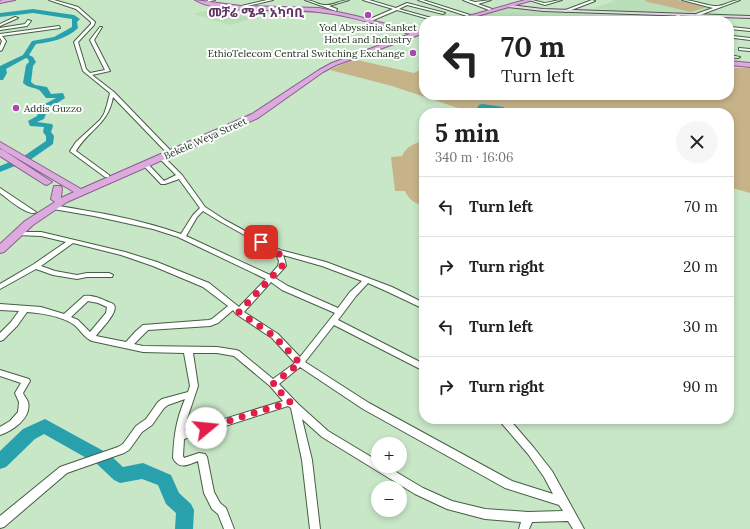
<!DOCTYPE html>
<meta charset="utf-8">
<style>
:root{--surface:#fff;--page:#f6f6f6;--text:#222;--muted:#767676;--line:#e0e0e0}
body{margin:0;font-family:Lora,"Noto Sans Ethiopic",serif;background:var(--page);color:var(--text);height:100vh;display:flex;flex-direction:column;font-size:15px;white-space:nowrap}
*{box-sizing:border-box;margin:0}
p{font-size:13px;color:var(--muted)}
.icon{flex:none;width:22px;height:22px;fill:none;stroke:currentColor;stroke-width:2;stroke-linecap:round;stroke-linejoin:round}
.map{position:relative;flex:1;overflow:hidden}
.sheet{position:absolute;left:419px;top:108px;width:315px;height:316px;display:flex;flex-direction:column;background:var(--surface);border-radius:16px;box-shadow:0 2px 6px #0003}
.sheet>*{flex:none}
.hud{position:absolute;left:419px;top:16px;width:315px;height:84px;border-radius:16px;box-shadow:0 2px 6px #0003;background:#fff;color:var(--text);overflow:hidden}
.fabs{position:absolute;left:371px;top:437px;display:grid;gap:8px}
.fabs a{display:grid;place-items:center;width:36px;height:36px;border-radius:50%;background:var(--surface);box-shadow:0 2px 6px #0003;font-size:20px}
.pin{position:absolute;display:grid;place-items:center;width:34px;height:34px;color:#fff;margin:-17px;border-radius:8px;box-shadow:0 2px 6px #0006}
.me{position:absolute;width:44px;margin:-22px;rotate:73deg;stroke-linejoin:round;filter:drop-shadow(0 0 3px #0008)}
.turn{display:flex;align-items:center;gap:14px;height:84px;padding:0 16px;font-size:18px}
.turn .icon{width:52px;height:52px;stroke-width:2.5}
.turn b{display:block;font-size:28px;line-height:34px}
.round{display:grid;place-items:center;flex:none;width:42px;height:42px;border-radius:21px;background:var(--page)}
.head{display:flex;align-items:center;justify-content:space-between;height:68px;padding:0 16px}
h1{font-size:24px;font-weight:800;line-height:30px}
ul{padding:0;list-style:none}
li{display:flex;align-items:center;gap:12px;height:60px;padding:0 16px;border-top:1px solid var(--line)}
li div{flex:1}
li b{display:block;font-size:15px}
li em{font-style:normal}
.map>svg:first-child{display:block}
</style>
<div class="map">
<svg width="750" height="529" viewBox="0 0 750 529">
<rect width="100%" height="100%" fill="#c8e7c7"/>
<!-- built -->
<path fill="#b9deb8" d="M 613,0 L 679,0 L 712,8 L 694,13 L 623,12 L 594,8 L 615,1 Z
M 511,7 L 533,10 L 670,16 L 675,17 L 676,21 L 498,21 L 480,15 Z
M 217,8 L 253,18 L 230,25 L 194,14 Z"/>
<!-- green -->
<path fill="#c7b389" d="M 647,0 L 677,0 L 707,7 L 691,12 L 644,1 Z
M 637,16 L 655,16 L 669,19 L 669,16 L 672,17 L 673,21 L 631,21 L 632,18 Z
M 353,59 L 414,73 L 424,68 L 424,95 L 729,95 L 729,68 L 750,68 L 750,193 L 729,187 L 729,113 L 473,113 L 392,86 L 330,70 Z
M 424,141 L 424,207 C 415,203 409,200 405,191 L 395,191 L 391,157 L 402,156 C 406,147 414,143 424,141 Z"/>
<!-- water -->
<path fill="#29a1ad" d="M 482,104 L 504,107 C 500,117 484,114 477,108 L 479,105 Z"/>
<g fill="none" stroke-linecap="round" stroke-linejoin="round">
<!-- river -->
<path fill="#29a1ad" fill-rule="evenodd" d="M 33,9 L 74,15 L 80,19 L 77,22 L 78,28 C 67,39 51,42 36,44 L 29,55 L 33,57 L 36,62 L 33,66 L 31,82 L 35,85 L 47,87 L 51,94 L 63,93 L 65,98 L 48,109 L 44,119 L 37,122 L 52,124 L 53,126 L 51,132 L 54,136 L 53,144 L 30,160 L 0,172 L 0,166 L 24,156 L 46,141 L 46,136 L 43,132 L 44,127 L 30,126 L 28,121 L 37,116 L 41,106 L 56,98 L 46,98 C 44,96 41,91 39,90 C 33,87 28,88 23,83 L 26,65 L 29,62 L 28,59 L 26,58 L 6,69 L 7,73 L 3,80 L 0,80 L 0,66 L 23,55 L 32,41 L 54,37 L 72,27 L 72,19 L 33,13 L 0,17 L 0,13 Z
M 45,419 L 109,454 L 123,467 L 143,463 L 171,475 L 179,493 L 191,504 L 194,510 L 193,529 L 175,529 L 176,513 L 166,504 L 158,485 L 142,479 L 120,483 L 114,480 L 97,464 L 44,434 L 35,439 L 6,467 L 0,469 L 0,451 L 23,429 Z"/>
<defs>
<path id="street" d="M 49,0 L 54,0 L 78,7 L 95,22 L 94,25 L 78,42 L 86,69 L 90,73 L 105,70 L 90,40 L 100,27 L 102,27 L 94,40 L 110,71 L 92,75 L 114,92 L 172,152 L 172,154 L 168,154 L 113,97 C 108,125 89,129 76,151 L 109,175 L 109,177 L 105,177 L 71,152 L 70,151 L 76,142 L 100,120 L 104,114 L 107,105 L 110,93 L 83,71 L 74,42 L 91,24 L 91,22 L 76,9 Z
M 208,0 L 215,0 L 207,2 Z
M 267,0 L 273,0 L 239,8 L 237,7 Z
M 305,0 C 313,0 318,5 325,5 C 333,6 341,0 349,0 L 329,6 L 337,9 L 336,11 Z
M 363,0 L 369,0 L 396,8 L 407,3 L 445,13 L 443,14 L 407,5 L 399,9 L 442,21 L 436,21 L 397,10 L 371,21 L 370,19 L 393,9 Z
M 418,0 L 423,0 L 470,15 L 467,16 Z
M 463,0 L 468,0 L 475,2 L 491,0 L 478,4 L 492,9 L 489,10 Z
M 529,0 C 535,0 539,2 544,3 C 549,3 556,0 562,0 L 545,5 Z
M 592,0 L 595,1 L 566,12 L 563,11 Z
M 682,0 C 694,0 704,5 715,6 C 723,7 731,0 740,0 L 697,16 L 696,14 L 713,8 Z
M 678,14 L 680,15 L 682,21 L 678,21 L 676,15 Z
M 471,15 L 492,20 L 493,21 L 487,21 L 470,17 Z
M 15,17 L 18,18 L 0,26 L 0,24 Z
M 28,20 L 31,21 L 27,26 L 0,30 L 0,28 L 25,24 Z
M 59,26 L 60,28 L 2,36 L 6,41 L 2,50 L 0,51 L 0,46 L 2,41 L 0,38 L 0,34 Z
M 731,27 L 750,29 L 750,31 L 730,29 Z
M 733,36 L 750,38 L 750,40 L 734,38 L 733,38 Z
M 739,48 L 750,49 L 750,51 L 739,50 Z
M 729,55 L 740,57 L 738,58 L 729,57 Z
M 161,155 L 163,156 L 182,175 L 205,207 L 225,220 L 280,250 L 326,262 L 392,287 L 424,303 L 424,309 L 386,291 L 368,283 L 356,296 L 338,320 L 424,364 L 424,371 L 334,325 L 305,362 L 369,403 L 512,481 L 553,494 L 544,477 L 528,454 L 498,419 L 509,419 L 534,448 L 552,471 L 584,529 L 573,529 L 568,521 L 532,522 L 529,529 L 519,529 L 521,522 L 485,519 L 447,509 L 415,494 L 322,437 L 302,419 L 312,460 L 320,529 L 310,529 L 302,460 L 291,408 L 288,406 L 184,439 L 183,456 L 184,458 L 199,453 L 205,454 L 207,457 L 214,492 L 220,503 L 226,508 L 234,529 L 224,529 L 218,514 L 212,509 L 204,493 L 198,461 C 188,465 179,470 173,458 C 174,435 176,421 185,399 L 168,405 L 164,408 L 152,425 L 142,432 L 129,450 L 124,453 L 67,473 L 4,527 L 0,528 L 0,516 L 60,467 L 118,447 L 123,444 L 136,426 L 146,419 L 158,402 L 162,399 L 188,392 L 190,386 L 184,353 L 143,352 L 92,341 C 84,338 80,329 73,324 C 61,316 41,313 27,312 L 17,326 L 3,340 L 0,341 L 0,333 L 11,322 L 19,311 L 0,310 L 0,304 L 41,307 L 64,314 L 84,296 C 91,295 100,298 106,301 C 108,302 113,303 114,305 C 119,312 100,330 96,336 L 126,342 L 136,331 L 143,325 L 209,320 L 212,319 L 228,306 L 203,287 L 153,266 L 121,255 L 73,243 L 41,266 L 55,271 L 77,275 L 87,273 L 109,273 L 113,275 L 112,277 L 87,277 L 77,279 L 53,275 L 36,269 L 0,289 L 0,284 L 34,264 L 66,242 L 41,236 L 18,235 L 15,233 L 16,232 L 41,232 L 125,252 L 157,262 L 209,283 L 239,307 L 266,279 L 178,237 L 153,229 L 94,216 L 53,209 L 50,207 L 53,205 C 96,212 139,219 181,234 L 193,215 L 200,208 L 179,179 L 165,184 L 161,184 L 142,164 L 143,163 L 147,163 L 164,181 L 176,175 L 159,158 L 159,156 ZM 203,211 L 221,222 L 275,252 L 279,261 L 278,266 L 270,275 L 186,236 L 197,217 ZM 283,255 L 322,266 L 362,281 L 350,292 L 338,308 L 288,286 L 275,278 L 286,266 L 285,261 ZM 271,282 L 282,290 L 335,313 L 300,357 L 278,334 L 244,312 ZM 88,301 L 98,303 L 107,307 L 106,313 L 90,332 L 78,320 L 71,317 ZM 233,310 L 236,314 L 272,338 L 295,363 L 273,379 L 239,351 L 236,350 L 217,347 L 143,346 L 134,344 L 148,330 L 210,326 L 218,323 ZM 193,353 L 217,353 L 234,356 L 270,386 L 283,401 L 185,431 L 187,419 L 198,386 ZM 300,367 L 363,409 L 505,488 L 559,505 L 563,511 L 528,512 L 485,509 L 452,501 L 423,488 L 386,466 L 378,466 L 378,461 L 328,431 L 298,404 L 279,384 Z
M 0,188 L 36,212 L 35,213 C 25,214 8,199 0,193 Z
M 0,370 L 29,379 L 30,381 L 23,393 C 24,396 27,399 28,402 C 32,418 12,431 0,435 L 0,427 L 10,421 L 18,412 L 19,402 L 15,393 L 21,383 L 0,376 Z"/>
<path id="secondary" d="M 510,5 L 543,9 L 750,16 L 750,18 L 543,11 L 508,7 Z"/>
<path id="primary" d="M 2,0 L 15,0 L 0,3 L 0,1 Z
M 195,0 L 241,6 L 319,8 L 356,16 L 416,32 L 424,29 L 424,33 L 336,65 L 323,72 L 258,118 L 67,202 L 33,225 L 4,252 L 0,253 L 0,244 L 25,221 L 55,202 L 51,199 L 54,186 L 60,186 L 62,188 L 61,198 L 74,192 L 0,148 L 0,142 L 81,189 L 252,114 L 319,70 L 332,63 L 410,34 C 380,26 350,15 318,12 C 288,8 219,15 195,0 Z
M 525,0 L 533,0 L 460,21 L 451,21 Z
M 729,61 L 750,63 L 750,67 L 729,65 Z
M 0,149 L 3,150 L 52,182 L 47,185 L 44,184 L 0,156 Z"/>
</defs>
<!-- street casing -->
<use href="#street" stroke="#445f44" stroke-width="2"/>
<!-- secondary casing -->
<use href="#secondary" stroke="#445f44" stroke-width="2"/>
<!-- primary casing -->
<use href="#primary" stroke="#8c5c8f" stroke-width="2"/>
<!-- street -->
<use href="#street" fill="#fff" fill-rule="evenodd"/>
<!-- secondary -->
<use href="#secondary" fill="#edd5ee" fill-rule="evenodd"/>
<!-- primary -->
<use href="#primary" fill="#dbabde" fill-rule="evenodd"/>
</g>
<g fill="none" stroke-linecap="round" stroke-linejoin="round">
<!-- route -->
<path stroke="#e11d48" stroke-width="7" stroke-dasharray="0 12.6" d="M 206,428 L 290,402 L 273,384 L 300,363 L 274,336 L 239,312 L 282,266 L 282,261 L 278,251 L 261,242"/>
</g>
<!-- markers -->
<g fill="#a948b0" stroke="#fcfffc" stroke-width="1.5">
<circle cx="368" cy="15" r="4"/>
<circle cx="413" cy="53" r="4"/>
<circle cx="16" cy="108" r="4"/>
</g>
<g text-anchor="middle" stroke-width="4" stroke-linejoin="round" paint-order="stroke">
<!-- far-poi labels -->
<g font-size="10" fill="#263226" stroke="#fcfffc">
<text x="368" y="31">Yod Abyssinia Sanket<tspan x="368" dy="12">Hotel and Industry</tspan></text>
<text x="405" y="57" text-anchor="end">EthioTelecom Central Switching Exchange</text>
<text x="24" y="112" text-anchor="start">Addis Guzzo</text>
</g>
<!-- far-street labels -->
<g font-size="10" fill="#263226" stroke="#fcfffc">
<text transform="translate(205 138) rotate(-24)" y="4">Bekele Weya Street</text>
</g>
<!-- far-district labels -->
<g font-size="13" font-weight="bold" fill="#633366" stroke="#fcfffc">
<text x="256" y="17">መቻሬ ሜዳ አካባቢ</text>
</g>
</g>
</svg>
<div class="fabs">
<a>+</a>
<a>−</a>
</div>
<div class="pin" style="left:261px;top:242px;background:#d93025"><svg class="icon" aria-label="arrive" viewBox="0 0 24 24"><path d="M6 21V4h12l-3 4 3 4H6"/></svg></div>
<svg class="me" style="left:206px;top:428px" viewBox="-20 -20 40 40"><circle r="19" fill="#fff"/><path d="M0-13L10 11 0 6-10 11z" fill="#e11d48"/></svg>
<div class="hud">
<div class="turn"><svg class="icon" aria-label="left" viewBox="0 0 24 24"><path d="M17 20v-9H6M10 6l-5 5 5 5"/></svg><div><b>70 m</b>Turn left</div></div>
</div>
<section class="sheet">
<div class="head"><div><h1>5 min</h1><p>340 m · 16:06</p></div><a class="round"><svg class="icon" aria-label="close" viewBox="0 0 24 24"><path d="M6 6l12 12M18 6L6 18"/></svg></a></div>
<ul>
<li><svg class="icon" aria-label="left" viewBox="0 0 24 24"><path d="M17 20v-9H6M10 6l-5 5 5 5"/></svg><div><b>Turn left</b></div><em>70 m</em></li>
<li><svg class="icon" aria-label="right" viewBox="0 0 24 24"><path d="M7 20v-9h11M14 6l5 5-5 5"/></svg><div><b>Turn right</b></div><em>20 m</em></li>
<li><svg class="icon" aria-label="left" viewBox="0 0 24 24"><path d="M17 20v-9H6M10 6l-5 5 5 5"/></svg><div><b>Turn left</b></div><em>30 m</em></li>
<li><svg class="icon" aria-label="right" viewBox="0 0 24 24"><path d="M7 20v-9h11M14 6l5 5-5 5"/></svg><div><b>Turn right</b></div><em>90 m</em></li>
</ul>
</section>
</div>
